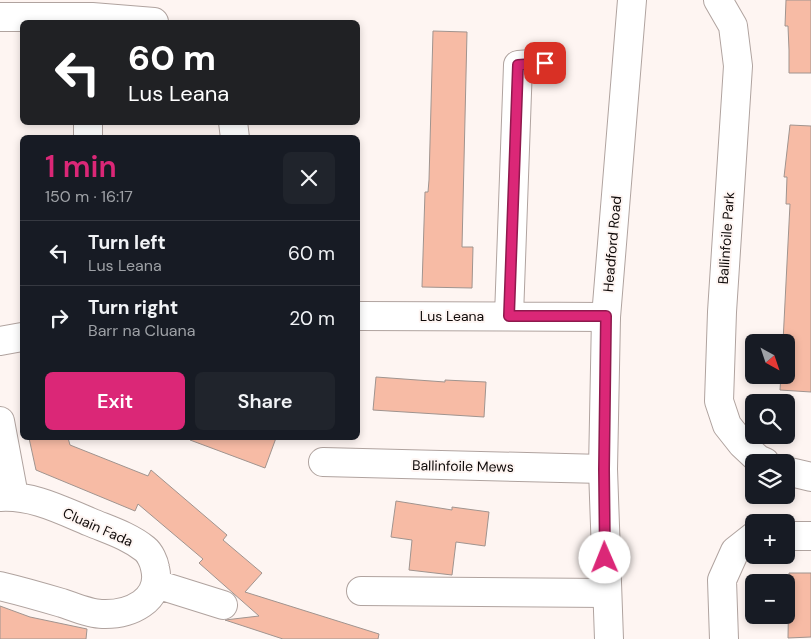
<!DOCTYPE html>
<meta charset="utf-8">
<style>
:root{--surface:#171b24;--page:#20242c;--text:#f1f3f6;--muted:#9ea1a6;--line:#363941;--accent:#db2777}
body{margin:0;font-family:"DM Sans",sans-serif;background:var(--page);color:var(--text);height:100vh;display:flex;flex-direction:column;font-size:19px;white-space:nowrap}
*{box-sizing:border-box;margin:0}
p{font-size:16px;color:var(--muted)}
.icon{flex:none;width:28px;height:28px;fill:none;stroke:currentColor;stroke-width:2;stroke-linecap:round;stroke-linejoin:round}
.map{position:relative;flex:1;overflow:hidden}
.details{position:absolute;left:20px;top:135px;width:340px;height:305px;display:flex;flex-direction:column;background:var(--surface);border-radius:8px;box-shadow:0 2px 8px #0003}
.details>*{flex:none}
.guide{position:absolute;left:20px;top:20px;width:340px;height:105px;border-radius:8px;box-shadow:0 2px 8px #0003;background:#202124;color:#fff;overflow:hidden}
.needle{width:32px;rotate:140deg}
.controls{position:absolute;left:745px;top:334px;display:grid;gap:10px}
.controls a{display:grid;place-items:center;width:50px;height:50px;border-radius:8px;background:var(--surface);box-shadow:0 2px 8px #0003;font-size:25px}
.pin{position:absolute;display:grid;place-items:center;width:42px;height:42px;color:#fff;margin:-21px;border-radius:10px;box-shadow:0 2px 8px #0006}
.me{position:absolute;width:55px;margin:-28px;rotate:359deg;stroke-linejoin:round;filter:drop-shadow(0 0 4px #0008)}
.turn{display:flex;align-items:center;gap:18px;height:105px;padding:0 25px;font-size:22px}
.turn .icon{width:65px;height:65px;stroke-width:2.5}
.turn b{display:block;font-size:35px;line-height:42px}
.round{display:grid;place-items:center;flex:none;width:52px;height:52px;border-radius:8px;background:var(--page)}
.head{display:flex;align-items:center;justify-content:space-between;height:85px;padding:0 25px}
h1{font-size:30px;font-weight:600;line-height:38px;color:var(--accent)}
.button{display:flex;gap:10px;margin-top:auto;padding:10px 25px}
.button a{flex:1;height:58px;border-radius:8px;background:var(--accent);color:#fff;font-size:20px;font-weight:600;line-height:58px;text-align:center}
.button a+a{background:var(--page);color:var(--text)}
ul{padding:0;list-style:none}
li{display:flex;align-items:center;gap:15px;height:65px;padding:0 25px;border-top:1px solid var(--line)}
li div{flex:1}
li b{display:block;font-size:19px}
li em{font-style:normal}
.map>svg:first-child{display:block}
</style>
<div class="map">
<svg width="811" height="639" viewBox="0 0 811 639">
<rect width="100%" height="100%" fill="#fef5f2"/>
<!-- building -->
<path fill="#f7bba5" stroke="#a0948f" d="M 786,0 L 811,0 L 811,73 L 789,73 L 789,50 L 788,26 L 785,26 Z
M 433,31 L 467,32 L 462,247 L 473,247 L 472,288 L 422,287 L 425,192 L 428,192 L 429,180 Z
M 790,125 L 811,126 L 811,392 L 780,390 L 781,375 L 786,375 L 786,342 L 783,342 L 790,204 L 786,204 L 787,177 L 784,177 Z
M 376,377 L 445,382 L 445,380 L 486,382 L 484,417 L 373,410 Z
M 29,438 L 68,438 L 70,445 L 148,476 L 151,470 L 227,535 L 223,540 L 262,573 L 245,592 L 379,634 L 378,639 L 283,639 L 225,620 L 259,616 L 199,563 L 203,559 L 138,504 L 135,511 L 36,470 Z
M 191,438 L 276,438 L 265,468 L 190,440 Z
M 396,501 L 452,510 L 452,507 L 489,512 L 485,546 L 456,542 L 452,575 L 409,570 L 412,540 L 391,537 Z
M 789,573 L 811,573 L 811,637 L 788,638 Z
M 0,606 L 30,617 L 87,629 L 86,639 L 0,639 Z"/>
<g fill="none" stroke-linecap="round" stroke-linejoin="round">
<defs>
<path id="minor" d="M 718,0 L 733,26 L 738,66 L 722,312 L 719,401 L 727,425 L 742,444 L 758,459 L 765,462
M 0,17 L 92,17 L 154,22
M 233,122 L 235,138
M 88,138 L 88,122
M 358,316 L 606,317
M 509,316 L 518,65 L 545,63
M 0,341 L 22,337
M 0,421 L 14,496
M 323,462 L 603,469
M 786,471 L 811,477
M 0,497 C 33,495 61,510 90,522 C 109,530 129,536 145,549 C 150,553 154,562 155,568 C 163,601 129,615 102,614 C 90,614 74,607 62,603 C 42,597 21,591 0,586
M 786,536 L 811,536
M 156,584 L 223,605
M 361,591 L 606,593
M 724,639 L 722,580 L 735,551 L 754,536"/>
<path id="primary" d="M 609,639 L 603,469 L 606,317 L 632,0"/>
</defs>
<!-- minor casing -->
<use href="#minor" stroke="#b0a39f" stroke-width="30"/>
<!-- primary casing -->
<use href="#primary" stroke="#b0a39f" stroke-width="30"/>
<!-- minor -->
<use href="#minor" stroke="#fff" stroke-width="28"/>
<!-- primary -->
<use href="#primary" stroke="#fff" stroke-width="28"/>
</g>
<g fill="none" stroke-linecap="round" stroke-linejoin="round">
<defs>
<path id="route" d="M 545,63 L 518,65 L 509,316 L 606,316 L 604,469 L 605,558"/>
</defs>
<!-- route casing -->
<use href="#route" stroke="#8e194d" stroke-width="12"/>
<!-- route -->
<use href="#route" stroke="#db2777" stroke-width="9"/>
</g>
<g text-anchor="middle" stroke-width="4" stroke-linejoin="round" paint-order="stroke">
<!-- street labels -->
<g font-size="14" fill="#0f0a09" stroke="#fef5f2">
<text transform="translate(726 238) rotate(-86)" y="5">Ballinfoile Park</text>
<text transform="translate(612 244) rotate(-85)" y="5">Headford Road</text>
<text x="452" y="321">Lus Leana</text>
<text transform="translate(463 466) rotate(1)" y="5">Ballinfoile Mews</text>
<text transform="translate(98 527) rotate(24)" y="5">Cluain Fada</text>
</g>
</g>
</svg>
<div class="controls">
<a><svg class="needle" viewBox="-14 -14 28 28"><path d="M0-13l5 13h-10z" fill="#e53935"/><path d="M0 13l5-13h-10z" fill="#9ea1a6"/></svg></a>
<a><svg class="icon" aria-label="search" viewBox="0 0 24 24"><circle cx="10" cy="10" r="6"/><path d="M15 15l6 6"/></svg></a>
<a><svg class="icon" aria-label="layers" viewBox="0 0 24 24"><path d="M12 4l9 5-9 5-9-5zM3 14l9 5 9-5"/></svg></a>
<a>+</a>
<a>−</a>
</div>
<div class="pin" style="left:545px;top:63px;background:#d93025"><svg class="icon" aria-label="arrive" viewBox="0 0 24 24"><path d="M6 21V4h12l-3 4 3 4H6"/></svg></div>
<svg class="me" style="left:605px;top:558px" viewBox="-20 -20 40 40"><circle r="19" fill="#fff"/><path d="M0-13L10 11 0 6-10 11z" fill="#db2777"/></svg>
<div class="guide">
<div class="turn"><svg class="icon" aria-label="left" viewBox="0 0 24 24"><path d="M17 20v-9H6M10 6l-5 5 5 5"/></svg><div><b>60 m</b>Lus Leana</div></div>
</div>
<section class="details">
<div class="head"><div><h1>1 min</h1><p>150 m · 16:17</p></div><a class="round"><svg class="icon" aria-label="close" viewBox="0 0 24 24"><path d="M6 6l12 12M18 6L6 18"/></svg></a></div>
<ul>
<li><svg class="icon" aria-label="left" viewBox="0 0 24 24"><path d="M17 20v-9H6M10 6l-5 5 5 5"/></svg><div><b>Turn left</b><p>Lus Leana</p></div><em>60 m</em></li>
<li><svg class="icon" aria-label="right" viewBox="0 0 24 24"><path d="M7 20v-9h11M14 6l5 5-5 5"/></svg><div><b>Turn right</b><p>Barr na Cluana</p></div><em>20 m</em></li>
</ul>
<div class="button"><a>Exit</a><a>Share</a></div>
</section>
</div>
